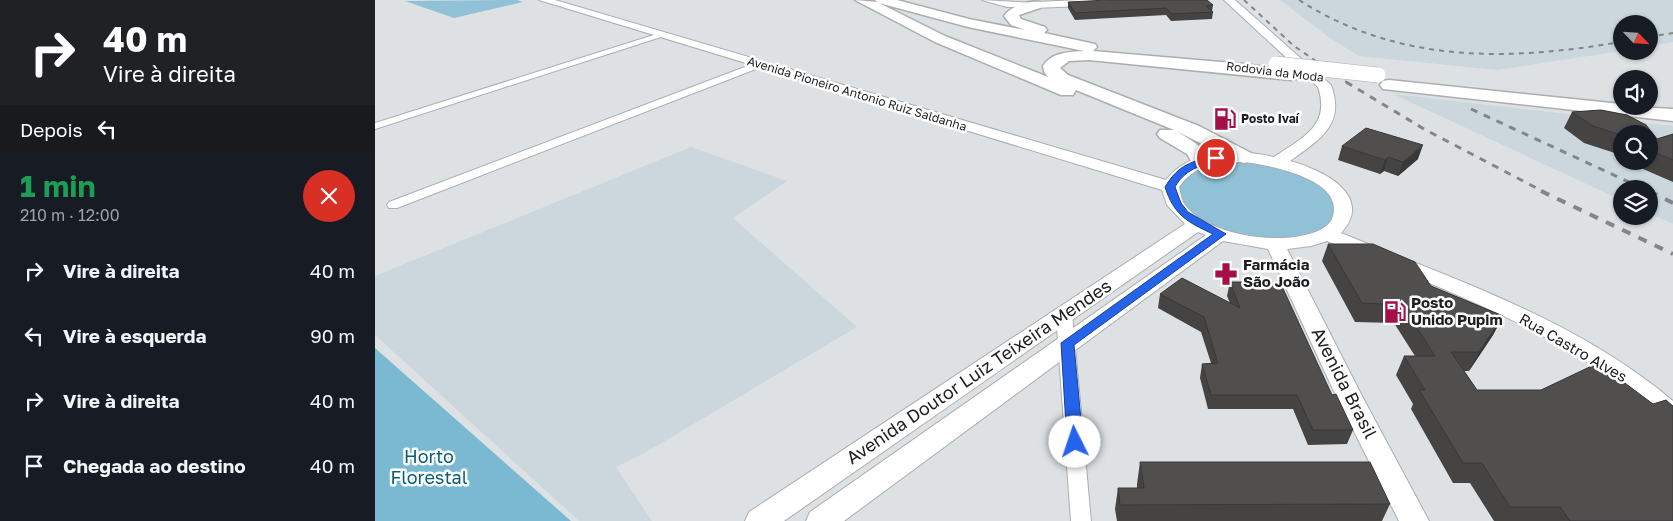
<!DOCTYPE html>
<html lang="pt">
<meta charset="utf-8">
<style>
:root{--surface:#171b24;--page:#20242c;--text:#f1f3f6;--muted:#9ea1a6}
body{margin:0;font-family:"Golos Text",sans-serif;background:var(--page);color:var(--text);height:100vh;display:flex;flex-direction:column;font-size:19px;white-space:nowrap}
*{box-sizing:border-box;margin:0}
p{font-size:16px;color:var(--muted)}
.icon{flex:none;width:28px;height:28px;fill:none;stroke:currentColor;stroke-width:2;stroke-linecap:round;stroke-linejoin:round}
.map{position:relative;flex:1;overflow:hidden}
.drawer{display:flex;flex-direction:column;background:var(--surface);width:375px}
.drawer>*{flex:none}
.banner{background:#202124;color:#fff;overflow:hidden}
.needle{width:32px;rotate:115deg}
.tools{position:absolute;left:1238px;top:15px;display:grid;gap:10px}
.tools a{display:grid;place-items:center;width:45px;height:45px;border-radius:50%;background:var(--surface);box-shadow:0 1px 4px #0004;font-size:25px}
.pin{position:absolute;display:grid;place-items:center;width:42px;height:42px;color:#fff;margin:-21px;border:2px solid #fff;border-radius:50%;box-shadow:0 1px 5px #0007}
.me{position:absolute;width:55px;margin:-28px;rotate:356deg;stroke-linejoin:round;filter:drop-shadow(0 0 4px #0008)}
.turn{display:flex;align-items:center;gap:18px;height:105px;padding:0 20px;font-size:22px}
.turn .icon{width:65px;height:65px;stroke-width:2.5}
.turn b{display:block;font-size:35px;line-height:42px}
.then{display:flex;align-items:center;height:48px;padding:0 20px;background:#0003;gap:10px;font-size:19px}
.round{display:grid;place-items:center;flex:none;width:52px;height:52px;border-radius:26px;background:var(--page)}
.head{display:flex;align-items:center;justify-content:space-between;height:85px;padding:0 20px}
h1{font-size:30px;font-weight:700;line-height:38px;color:#1e9e55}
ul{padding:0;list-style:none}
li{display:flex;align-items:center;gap:15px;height:65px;padding:0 20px}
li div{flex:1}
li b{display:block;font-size:19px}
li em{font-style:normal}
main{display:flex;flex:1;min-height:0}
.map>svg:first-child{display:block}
</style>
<main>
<section class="drawer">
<div class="banner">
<div class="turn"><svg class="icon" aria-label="right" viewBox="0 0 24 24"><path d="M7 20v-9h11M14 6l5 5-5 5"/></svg><div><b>40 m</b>Vire à direita</div></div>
<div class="then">Depois<svg class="icon" aria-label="left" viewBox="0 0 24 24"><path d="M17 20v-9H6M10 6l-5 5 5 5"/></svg></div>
</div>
<div class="head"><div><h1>1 min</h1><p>210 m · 12:00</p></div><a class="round" style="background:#d93025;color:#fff"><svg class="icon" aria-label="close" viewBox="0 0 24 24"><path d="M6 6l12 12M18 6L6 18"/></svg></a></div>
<ul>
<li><svg class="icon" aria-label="right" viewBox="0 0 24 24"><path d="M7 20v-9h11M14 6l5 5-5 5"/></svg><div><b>Vire à direita</b></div><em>40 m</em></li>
<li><svg class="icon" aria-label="left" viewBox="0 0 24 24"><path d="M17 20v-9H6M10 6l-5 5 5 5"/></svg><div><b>Vire à esquerda</b></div><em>90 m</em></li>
<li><svg class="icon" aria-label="right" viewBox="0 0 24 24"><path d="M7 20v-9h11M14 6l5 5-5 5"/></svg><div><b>Vire à direita</b></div><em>40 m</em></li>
<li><svg class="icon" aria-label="arrive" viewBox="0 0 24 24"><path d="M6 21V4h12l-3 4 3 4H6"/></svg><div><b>Chegada ao destino</b></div><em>40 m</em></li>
</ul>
</section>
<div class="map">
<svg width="1298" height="521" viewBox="0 0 1298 521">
<rect width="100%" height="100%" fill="#dde1e3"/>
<!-- built -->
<path fill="#cbd7dd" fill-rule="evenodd" d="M 905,0 L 1298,0 L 1298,42 L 1274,46 L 1274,24 L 1246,24 L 1246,51 L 1122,70 L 984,56 L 955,38 Z
M 1018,94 L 1298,126 L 1298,224 L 1274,213 L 1274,189 L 1246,189 L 1246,200 ZM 1246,134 L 1274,134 L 1274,161 L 1246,161 Z
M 316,147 L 412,181 L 358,218 L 482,327 L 273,451 L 241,467 L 277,521 L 204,521 L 0,335 L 0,276 Z"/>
<!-- green -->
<path fill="#90c1d6" d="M 142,0 L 148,2 L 79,18 L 30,1 Z
M 827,161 L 903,162 L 964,195 L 966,222 L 919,243 L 845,234 L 801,204 L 802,174 Z"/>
<!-- forest -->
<path fill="#7bb9d3" d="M 0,348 L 196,521 L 0,521 Z"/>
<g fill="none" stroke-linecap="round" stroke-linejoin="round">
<defs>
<path id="street" d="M 607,0 L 660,3 L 664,5 L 660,7 L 632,7 Z
M 282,34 L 289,36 L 0,129 L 0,123 Z
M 383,62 L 387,65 L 386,67 L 22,208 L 14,208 L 12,205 L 14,202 Z
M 689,309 L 697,314 L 716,521 L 696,521 L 681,314 Z"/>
<path id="secondary" d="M 164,0 L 180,0 L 791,180 C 816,148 863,149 899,157 C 927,138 956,126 943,87 L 849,0 L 860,0 L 956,85 C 971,125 944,140 915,161 C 945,169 1001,195 966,233 C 1081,280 1202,320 1298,401 L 1298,425 L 1289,422 C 1274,410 1261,396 1246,385 C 1158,320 1052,283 952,241 L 936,246 L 912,249 L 987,396 L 1054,521 L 1024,521 L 961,396 L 893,249 L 848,241 L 469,521 L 431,521 L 435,512 L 831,235 L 823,232 L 409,521 L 370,521 L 374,512 L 810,224 L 792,205 L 787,190 ZM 869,162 C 893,165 958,177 959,208 C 959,216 957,222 950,227 C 918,249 828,237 808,202 C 806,197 805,192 804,187 C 820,164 843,162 869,162 Z
M 705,0 L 781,0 L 776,3 L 660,8 L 655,5 L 660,2 Z"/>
<path id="highway" d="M 480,0 L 502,2 L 500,0 L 522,0 L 594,19 L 650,30 L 636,25 L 629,16 C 635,7 653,0 665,2 L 667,5 L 665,8 L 644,15 L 646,19 L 670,27 L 672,30 L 669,33 L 720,44 L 722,47 L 718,51 L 869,64 L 922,71 L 924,75 L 922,79 L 916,80 L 714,60 L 694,61 L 685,68 L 693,75 L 824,126 L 876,153 L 880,157 L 876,161 L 869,163 L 862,161 L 799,130 C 815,139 827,146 838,161 L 835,166 L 827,167 L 819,166 L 812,154 L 785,138 L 782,134 L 785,130 L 799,130 L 701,90 L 698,95 L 686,95 L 560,42 ZM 504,3 L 593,27 L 709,51 C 694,52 677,52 668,66 L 669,72 L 673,77 L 570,36 Z
M 1014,80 L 1246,104 L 1246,106 L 1298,109 L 1298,121 L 1008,89 L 1005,85 L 1008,81 Z"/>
</defs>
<!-- street casing -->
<use href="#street" stroke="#aaaeaf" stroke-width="2"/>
<!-- secondary casing -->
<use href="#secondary" stroke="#aaaeaf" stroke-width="2"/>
<!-- highway casing -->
<use href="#highway" stroke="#aaaeaf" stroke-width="3"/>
<!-- street -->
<use href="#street" fill="#fff" fill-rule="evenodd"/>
<!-- secondary -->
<use href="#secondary" fill="#fff" fill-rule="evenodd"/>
<!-- highway -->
<use href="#highway" fill="#fff" fill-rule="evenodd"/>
<!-- rail-far2 -->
<path stroke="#838688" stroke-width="2" stroke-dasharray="5 5" stroke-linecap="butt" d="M 869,0 L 919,46 L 973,83
M 924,0 C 1024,64 1133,61 1246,42
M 1274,37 L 1298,33"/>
<!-- rail-far1 -->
<path stroke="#838688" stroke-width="3" stroke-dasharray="7 7" stroke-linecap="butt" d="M 971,82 L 1049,129 L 1169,192
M 1096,109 L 1269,189
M 1274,191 L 1276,192"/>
<!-- rail -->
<path stroke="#838688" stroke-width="4" stroke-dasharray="9 9" stroke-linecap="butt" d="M 1166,191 L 1298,254
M 1274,191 L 1298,203"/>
<defs>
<path id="highway-bridge" d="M 901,64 L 1003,75"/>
</defs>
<!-- highway-bridge casing -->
<use href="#highway-bridge" stroke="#aaaeaf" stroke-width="16" stroke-linecap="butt"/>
<!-- highway-bridge -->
<use href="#highway-bridge" stroke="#fff" stroke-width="15"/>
</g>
<!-- wall -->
<path fill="#464343" d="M 693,2 L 838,5 L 837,11 L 838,12 L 837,19 L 796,21 L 791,15 L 700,20 L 693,8 Z
M 1226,110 L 1252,115 L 1271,125 L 1282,139 L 1298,134 L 1298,182 L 1252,162 L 1252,161 L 1274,161 L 1274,134 L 1246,134 L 1246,155 L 1209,143 L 1189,128 L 1197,112 Z
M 967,146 L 1043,159 L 1023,176 L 1009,171 L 1005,174 L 963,160 Z
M 953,244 L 1056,286 L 1128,316 L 1118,335 L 1094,371 L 1089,371 L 1102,390 L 1298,521 L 1119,521 L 1095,483 L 1078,483 L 1036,409 L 1038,404 L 1021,375 L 1029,356 L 1040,356 L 1019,323 L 980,322 L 947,261 Z
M 855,282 L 957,395 L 978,430 L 972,444 L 933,445 L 918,409 L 833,409 L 825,378 L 827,364 L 836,363 L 826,332 L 783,308 L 785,294 L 855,303 L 852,296 Z
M 765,462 L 1015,504 L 1007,521 L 742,521 L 740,509 L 743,488 L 762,488 L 762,484 Z"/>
<!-- shaded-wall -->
<path fill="#393737" d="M 1048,145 L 1043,159 L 1023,176 L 1028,162 Z
M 1013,157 L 1009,171 L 1005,174 L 1010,160 Z
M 1128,316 L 1118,335 L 1094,371 L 1104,352 Z"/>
<!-- building -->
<path fill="#514e4e" stroke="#393737" d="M 733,0 L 832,0 L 838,5 L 831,6 L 838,12 L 797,14 L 791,8 L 700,13 L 693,2 Z
M 1226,110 L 1252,115 L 1271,125 L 1282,139 L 1298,134 L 1298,160 L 1274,150 L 1274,134 L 1246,134 L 1246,135 L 1218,126 L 1197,112 Z
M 991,128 L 1048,145 L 1028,162 L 1013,157 L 1010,160 L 967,146 Z
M 953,244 L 998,244 L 1040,262 L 1056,286 L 1128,316 L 1104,352 L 1076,352 L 1102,390 L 1166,390 L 1223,363 L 1278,404 L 1291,400 L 1298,406 L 1298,521 L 1195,521 L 1185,507 L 1135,507 L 1107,463 L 1088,463 L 1044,390 L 1050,390 L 1029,356 L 1060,356 L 1027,305 L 987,303 Z
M 807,278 L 865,308 L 855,282 L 905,282 L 957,395 L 961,394 L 978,430 L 938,430 L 922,395 L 836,395 L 827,364 L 843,363 L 829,317 L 785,294 Z
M 765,462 L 995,462 L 1015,504 L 745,505 L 743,488 L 769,488 Z"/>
<!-- route -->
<path fill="#2563eb" stroke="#184099" d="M 841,155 L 845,158 L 844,160 C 825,166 810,169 800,187 L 806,203 L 813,212 L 851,234 L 699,345 L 708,442 L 705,446 L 700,448 L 694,446 L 692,442 L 686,343 L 838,234 C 812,222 799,215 790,187 C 804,164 816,162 841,155 Z"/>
<!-- icons -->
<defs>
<symbol id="fuel-bare" viewBox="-9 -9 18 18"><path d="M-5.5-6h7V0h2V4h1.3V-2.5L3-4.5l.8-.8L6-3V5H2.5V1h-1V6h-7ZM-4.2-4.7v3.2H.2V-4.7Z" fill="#a50f48" stroke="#fff" stroke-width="2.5" paint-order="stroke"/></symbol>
<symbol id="pharmacy-bare" viewBox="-9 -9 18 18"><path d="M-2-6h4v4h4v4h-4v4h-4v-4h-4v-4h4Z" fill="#a50f48" stroke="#fff" stroke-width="2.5" paint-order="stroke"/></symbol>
</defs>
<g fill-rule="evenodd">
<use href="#fuel-bare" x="834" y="103" width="32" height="32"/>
<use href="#pharmacy-bare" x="835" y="258" width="32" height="32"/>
<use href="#fuel-bare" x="1004" y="296" width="32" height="32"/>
</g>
<g text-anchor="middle" stroke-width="5" stroke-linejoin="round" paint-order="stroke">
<!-- far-street labels -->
<g font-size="12" fill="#1d1e1f" stroke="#fff">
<text transform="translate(900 72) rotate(7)" y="4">Rodovia da Moda</text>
<text transform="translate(482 94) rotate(17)" y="4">Avenida Pioneiro Antonio Ruiz Saldanha</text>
</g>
<!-- far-poi labels -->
<g font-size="12" font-weight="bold" fill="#1d1e1f" stroke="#fff" text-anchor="start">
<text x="866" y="123">Posto Ivaí</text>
</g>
<!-- poi labels -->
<g font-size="15" font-weight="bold" fill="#1d1e1f" stroke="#fff" text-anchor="start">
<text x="868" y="270">Farmácia<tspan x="868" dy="17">São João</tspan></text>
<text x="1036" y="308">Posto<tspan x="1036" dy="17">Unido Pupim</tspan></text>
</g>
<!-- street labels -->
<g font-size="15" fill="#1d1e1f" stroke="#fff">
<text transform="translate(1198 348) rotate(30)" y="5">Rua Castro Alves</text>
</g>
<!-- near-street labels -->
<g font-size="18" fill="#1d1e1f" stroke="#fff">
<text transform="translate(604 372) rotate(-34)" y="6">Avenida Doutor Luiz Teixeira Mendes</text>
<text transform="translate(969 383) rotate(63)" y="6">Avenida Brasil</text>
</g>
<!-- near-park labels -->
<g font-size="18" fill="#075c77" stroke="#fff">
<text x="54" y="463">Horto<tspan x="54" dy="21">Florestal</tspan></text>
</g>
</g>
</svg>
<div class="tools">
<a><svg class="needle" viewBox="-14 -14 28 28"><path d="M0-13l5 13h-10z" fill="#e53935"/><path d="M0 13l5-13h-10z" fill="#9ea1a6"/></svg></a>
<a><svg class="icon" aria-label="sound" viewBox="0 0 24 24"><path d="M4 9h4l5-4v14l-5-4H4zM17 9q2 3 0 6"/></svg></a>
<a><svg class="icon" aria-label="search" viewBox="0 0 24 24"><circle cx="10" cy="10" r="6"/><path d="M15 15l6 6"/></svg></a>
<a><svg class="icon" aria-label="layers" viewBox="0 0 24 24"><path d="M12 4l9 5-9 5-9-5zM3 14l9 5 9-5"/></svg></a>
</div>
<div class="pin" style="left:841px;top:158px;background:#d93025"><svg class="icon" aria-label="arrive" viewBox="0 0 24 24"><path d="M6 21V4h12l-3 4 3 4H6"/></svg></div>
<svg class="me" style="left:700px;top:442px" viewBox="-20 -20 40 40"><circle r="19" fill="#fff"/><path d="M0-13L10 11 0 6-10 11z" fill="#2563eb"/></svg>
</div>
</main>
